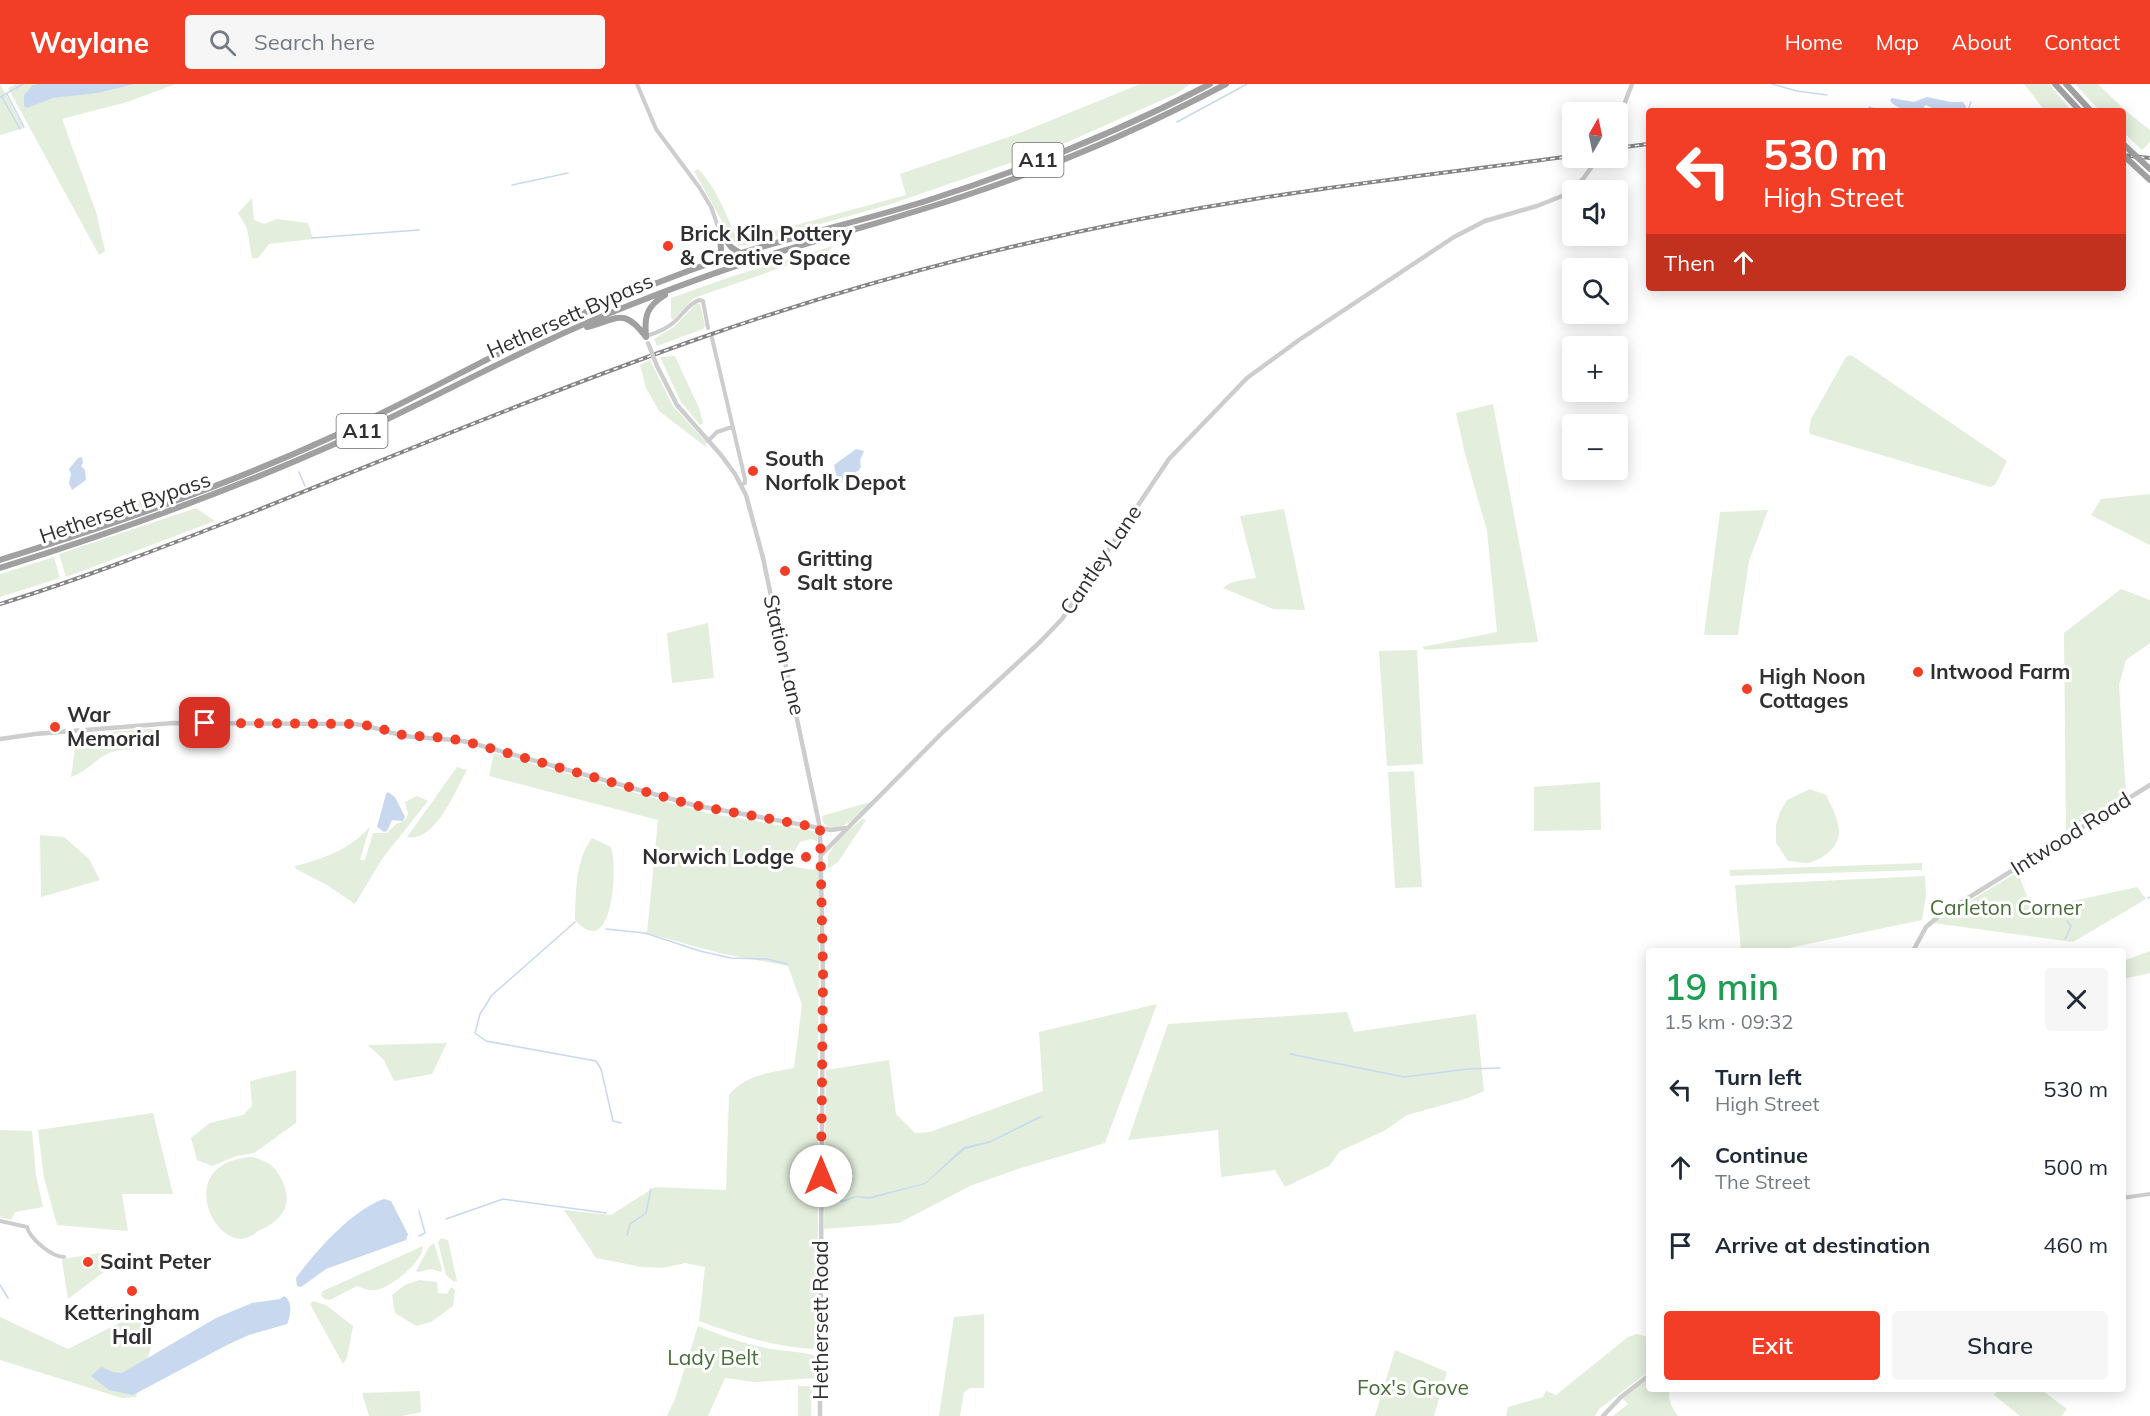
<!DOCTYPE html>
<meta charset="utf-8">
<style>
:root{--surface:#fff;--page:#f6f6f7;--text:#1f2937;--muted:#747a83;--accent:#f23e26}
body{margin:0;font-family:Mulish,sans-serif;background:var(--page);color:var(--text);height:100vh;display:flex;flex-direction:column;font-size:22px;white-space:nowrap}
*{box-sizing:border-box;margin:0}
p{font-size:20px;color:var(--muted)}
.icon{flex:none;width:33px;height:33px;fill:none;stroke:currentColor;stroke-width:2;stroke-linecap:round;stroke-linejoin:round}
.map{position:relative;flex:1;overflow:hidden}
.drawer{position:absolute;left:1646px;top:864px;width:480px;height:444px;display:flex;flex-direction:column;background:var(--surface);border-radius:6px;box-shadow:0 3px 15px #0003}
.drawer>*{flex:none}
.banner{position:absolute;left:1646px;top:24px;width:480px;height:183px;border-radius:6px;box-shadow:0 3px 15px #0003;background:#f23e26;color:#fff;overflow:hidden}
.needle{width:39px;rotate:9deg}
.buttons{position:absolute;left:1562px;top:18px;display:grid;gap:12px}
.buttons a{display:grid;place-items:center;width:66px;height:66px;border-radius:6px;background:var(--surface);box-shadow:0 3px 15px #0003;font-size:30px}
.pin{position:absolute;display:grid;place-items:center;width:51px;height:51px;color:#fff;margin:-26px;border-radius:12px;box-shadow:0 3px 9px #0006}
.me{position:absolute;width:66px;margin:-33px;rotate:0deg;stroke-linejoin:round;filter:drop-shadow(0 0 4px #0008)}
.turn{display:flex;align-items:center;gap:21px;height:126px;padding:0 18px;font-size:27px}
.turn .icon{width:78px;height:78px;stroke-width:2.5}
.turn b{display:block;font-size:42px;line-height:51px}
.then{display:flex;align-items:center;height:57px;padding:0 18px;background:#0003;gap:12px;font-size:22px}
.round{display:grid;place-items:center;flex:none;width:63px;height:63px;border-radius:6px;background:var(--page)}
.summary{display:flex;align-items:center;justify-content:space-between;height:102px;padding:0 18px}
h1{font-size:36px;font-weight:600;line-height:45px;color:#1e9e55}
.action{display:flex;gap:12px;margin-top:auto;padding:12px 18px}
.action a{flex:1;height:69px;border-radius:6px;background:var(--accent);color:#fff;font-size:24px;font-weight:600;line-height:69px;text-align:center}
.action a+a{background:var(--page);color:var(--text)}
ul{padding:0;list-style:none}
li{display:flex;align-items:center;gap:18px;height:78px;padding:0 18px}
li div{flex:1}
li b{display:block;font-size:22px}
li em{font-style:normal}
header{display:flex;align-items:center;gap:36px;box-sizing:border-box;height:84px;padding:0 30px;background:var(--accent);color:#fff}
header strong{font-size:28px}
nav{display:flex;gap:33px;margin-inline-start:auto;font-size:21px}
.search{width:420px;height:54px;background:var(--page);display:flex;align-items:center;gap:15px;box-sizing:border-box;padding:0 21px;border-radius:6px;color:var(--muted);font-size:22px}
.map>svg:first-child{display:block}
</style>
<header>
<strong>Waylane</strong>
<div class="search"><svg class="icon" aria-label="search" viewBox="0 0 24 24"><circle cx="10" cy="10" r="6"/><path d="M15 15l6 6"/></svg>Search here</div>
<nav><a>Home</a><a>Map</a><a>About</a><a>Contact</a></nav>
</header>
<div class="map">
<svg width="2150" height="1332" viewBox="0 0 2150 1332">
<rect width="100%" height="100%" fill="#fff"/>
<!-- green -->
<path fill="#e3eedd" d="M 0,0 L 24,44 L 0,51 Z
M 15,0 L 176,0 L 127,18 L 62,35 L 96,128 L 105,167 L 99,171 L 8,4 Z
M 1140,0 L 1190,0 L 1178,9 L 1054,64 L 888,121 L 746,161 L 739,162 L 733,157 L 694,87 L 698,85 C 717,104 726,131 737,154 L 741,156 L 906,111 L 900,90 L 1020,49 Z
M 2024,0 L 2049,0 L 2072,27 L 2045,27 Z
M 2075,0 L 2098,0 L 2126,27 L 2150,46 L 2150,58 L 2142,66 L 2123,48 L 2122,27 L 2100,27 Z
M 252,114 L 254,136 L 264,140 L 277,135 L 308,139 L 313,155 L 269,160 L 258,174 L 252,174 L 247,144 L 238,129 Z
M 833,162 L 829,167 L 694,214 L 673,236 L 671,234 L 671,214 L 733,192 Z
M 696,220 L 700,220 L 705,242 L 703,245 L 657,262 L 654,255 L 674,243 Z
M 1851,271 L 2007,377 L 1995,401 L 1990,403 L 1810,350 L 1809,346 L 1811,335 L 1846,273 Z
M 675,272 L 699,324 L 703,339 L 700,341 L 681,318 L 660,273 Z
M 650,276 L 673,322 L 706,358 L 706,363 L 659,327 L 646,304 L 640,281 Z
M 1493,320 L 1538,558 L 1425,566 L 1422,563 L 1497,548 L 1487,447 L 1465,370 L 1456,329 Z
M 212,396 L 211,398 L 165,417 L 62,451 L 60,441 L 104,426 Z
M 2150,410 L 2150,461 L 2091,431 L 2101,415 Z
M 196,424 L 215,437 L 66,493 L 59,470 Z
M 1284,425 L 1305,526 L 1273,525 L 1223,504 C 1232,496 1245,496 1256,494 L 1240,432 Z
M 1768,426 L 1749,477 L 1738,551 L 1704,551 L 1720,428 Z
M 54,473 L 60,494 L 0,513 L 0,490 Z
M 2121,505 L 2150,516 L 2150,559 L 2126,576 L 2119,601 L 2126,710 L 2066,747 L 2064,549 Z
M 708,539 L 714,594 L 672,599 L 667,549 Z
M 1417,566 L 1423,680 L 1387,682 L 1379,567 Z
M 161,644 C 160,652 156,660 148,663 C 139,667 126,664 115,667 C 98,671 88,688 71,693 L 77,650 Z
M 494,669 L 707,729 L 814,747 L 818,750 L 819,758 L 811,755 L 800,758 L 789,776 L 795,783 L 814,786 L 816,779 L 820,779 L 818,981 L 818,1261 L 812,1265 C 772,1262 737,1251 699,1237 L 705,1183 L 685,1179 L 663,1184 L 642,1183 L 596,1174 L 564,1126 L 611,1131 L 655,1103 L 726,1106 L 729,1011 C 746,990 769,989 794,984 L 802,921 L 788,882 L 719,869 L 647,849 L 658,736 L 489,692 Z
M 457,683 L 467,686 C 455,707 435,759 407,753 Z
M 1414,687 L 1422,803 L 1395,804 L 1388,688 Z
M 1600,698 L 1601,746 L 1534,747 L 1534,703 Z
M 1810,705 L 1826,711 C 1832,723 1838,734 1839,747 C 1840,763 1821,777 1807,779 C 1801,779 1794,777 1788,777 L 1776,759 L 1776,741 L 1780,728 L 1787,716 Z
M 417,712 L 428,717 L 382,775 L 355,820 L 327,801 L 296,785 L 295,782 C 323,775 352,765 370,742 L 360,776 L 365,776 L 373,749 L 387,749 L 396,740 L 405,736 L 408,730 L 405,718 Z
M 870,718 C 861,732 845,746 828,743 L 823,738 L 822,732 Z
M 862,735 L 866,736 L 838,778 L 828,785 L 828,772 L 837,757 Z
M 40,751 L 64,753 L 89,775 L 100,796 L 41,813 Z
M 592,754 L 611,763 C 618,783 613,879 575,836 C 576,808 575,777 592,754 Z
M 1922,779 L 1922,786 L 1730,792 L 1730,786 Z
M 2018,788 L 2032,826 L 2137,803 L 2146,815 L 2073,858 L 1933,839 Z
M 1925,792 L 1926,812 L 1922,836 L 1775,867 L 1741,867 L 1735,801 Z
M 2150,867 L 2150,889 L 2123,895 L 2123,877 Z
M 1157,920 L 1105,1059 L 1024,1083 L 970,1102 L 899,1139 L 824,1145 L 826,986 L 889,976 L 896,1030 L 915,1049 L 930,1048 L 1043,1007 L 1039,948 Z
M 1347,928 L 1354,948 L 1476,930 L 1484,1007 L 1468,1014 L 1407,1031 L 1384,1047 L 1340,1067 L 1329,1082 L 1285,1103 L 1275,1086 L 1221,1093 L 1218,1046 L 1128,1056 L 1168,940 Z
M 447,959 L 432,990 L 394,997 L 384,976 L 368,961 Z
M 296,986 L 296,1039 L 254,1069 L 236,1072 L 212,1082 L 197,1076 L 191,1054 L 210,1039 L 243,1031 L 252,1022 L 250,997 Z
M 153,1029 L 173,1110 L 122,1110 L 128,1147 L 57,1141 L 44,1094 L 38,1046 Z
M 0,1046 L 32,1047 L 36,1091 L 43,1123 L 15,1128 L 11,1136 L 0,1133 Z
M 252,1073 C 259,1075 266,1077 272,1082 C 283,1092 292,1116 283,1128 C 277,1137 268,1143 258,1147 C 255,1149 250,1153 246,1154 C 212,1163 174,1078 252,1073 Z
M 441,1154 L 448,1156 L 457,1197 L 454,1198 L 446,1191 L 438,1158 Z
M 434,1159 L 442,1185 L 441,1188 L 431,1185 L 418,1188 L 416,1187 L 429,1163 Z
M 423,1162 C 423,1178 394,1200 380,1205 C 372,1208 365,1205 357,1202 L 330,1216 L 324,1215 L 321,1211 L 323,1207 Z
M 106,1168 L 109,1184 L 68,1215 L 62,1177 L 63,1175 Z
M 419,1196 L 437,1198 L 438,1209 L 447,1210 L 451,1203 L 455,1206 L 453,1222 L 431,1238 L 416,1242 L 395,1229 L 392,1211 L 405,1201 Z
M 313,1217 L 326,1221 L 353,1242 L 347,1274 L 343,1280 L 310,1220 Z
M 141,1228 L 151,1263 L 136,1313 L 122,1314 L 0,1276 L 0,1233 L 68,1265 Z
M 984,1230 L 984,1304 L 970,1304 L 964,1308 L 960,1332 L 939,1332 L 954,1233 Z
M 698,1242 C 722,1252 745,1260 771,1265 C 783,1267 808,1268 817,1273 L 817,1294 L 755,1298 L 725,1294 L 708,1332 L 667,1332 L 675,1315 Z
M 1637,1250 L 1648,1253 L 1648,1288 L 1599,1325 L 1595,1332 L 1506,1332 L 1508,1323 L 1543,1313 L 1546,1307 L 1556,1311 L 1628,1253 Z
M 1395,1266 L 1447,1288 L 1434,1332 L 1375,1332 Z
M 1648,1295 L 1648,1305 L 1670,1305 C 1667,1315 1672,1324 1678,1332 L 1613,1332 L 1628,1320 L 1622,1314 Z
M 798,1302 L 812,1302 L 811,1332 L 798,1332 Z
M 1999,1305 L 2040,1305 L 2067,1325 L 2061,1332 L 2020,1332 L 1994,1311 Z
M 420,1307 L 421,1328 L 402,1332 L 369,1332 L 362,1309 Z"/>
<!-- water -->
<path fill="#c8d8ef" d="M 39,0 L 134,0 L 97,9 L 53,14 L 27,24 L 24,22 L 24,11 L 33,1 Z
M 1927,13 L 1951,18 L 1963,18 L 1966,22 L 1965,27 L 1932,27 L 1932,24 L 1926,21 L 1924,22 L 1925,27 C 1914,27 1896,27 1890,16 L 1892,14 L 1914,18 Z
M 856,365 L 864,367 L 860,376 L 861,383 L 858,387 L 846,391 L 844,389 L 842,398 L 838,399 L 834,381 Z
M 82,373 L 83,379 L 81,382 L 85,386 L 86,396 L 72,406 L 69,399 L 71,390 L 69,385 L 78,374 Z
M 388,708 L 395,713 L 405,733 L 403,737 L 392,736 L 387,747 L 384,748 L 377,743 L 386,710 Z
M 1044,1032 L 989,1059 L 965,1065 L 925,1100 L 869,1115 L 856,1113 L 844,1118 L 827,1118 L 844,1116 L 856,1112 L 869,1113 L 925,1099 L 964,1063 L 990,1057 L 1038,1033 Z
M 384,1115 L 391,1117 L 408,1150 L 406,1156 L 326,1185 L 301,1203 L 297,1202 L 296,1194 C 315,1168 353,1125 384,1115 Z
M 284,1212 C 293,1217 291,1231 287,1240 L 249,1251 L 227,1261 L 133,1311 L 109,1306 L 91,1292 L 101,1283 L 113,1288 L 122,1289 L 216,1234 L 252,1219 L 280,1215 Z"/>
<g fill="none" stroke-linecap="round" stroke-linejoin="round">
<!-- stream -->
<path stroke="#c8d8ef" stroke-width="1.5" d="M 1772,0 L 1797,7 L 1827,11
M 7,10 L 24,43
M 0,13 L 23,0
M 2,13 L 20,45
M 1869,23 L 1880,27
M 1968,27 L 1971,18
M 1177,38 L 1247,0
M 512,101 L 568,89
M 312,154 L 419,146
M 299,388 L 305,402
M 2148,814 L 2150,813
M 575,838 L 492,911 L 480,930 L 475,949 L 486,957 L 596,977 L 601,985 L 613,1037 L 621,1039
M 606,845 L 645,849 L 700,867 L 731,874 L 767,875 L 787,880
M 2065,855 L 2071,842 L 2067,837
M 1290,970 L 1404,993 L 1468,985 L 1500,984
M 419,1127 L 425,1149 L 419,1152
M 446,1135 L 503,1115 L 606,1129
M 627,1151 L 630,1140 L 646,1129 L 651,1105
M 0,1201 L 8,1214"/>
<!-- minor -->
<path stroke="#cdcdcd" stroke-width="4" d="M 637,0 L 656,45 L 699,103 L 711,123 L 720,148
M 646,252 C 656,249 665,246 673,239 C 682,232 688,220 699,216 L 703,217 L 708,244
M 712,254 L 745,395 L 745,399 L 741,401
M 708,357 L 717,348 L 732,343
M 2122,1114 L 2150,1110
M 0,1137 L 27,1143 C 30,1155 52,1173 64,1173"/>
<!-- tertiary -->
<path stroke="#cdcdcd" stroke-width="4.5" d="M 1617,39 L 1632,0
M 657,282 L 677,321 L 721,371 L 735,390 L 746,411 L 763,474 L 820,744 L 823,890 L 820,1332
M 0,655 L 35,650 L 173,639 L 355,640 C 373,642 389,649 406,652 C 427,655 447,654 468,658 L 693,721 L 831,746 L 845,744
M 822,770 L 944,647 L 1040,558 L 1062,535 L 1169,375 L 1247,294 L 1299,256 L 1454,153 L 1485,137 L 1537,122 L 1567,110 L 1583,95 L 1598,74
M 1913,867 L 1926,843 L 1939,832 L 2150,701
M 1603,1332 L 1621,1313 L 1648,1292"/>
<!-- trunk -->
<path stroke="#a0a0a0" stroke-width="6" d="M 2055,0 L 2080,27
M 2066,0 L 2091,27
M 720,148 L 731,163 L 740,169
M 717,176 L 721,166 L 720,151
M 587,243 C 617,236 623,222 646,253
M 646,252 C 644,232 647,222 665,211
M 0,476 C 110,441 220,404 325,356 C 401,322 473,281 548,245 C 589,226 632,208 675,192 C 757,160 842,143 926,117 C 1023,86 1120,47 1210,0
M 0,484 C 112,449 222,410 330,362 C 431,317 527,261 630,221 C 683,200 738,180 793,164 C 848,147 903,132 958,114 C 1050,84 1141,45 1226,0"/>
<defs>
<path id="rail" d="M 1617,64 L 1648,60
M 2122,71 L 2150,74
M 0,520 C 84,494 166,462 248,430 C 401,369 554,305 709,251 C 888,189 1074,143 1261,114 C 1364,98 1468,86 1572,72"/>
</defs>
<!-- rail casing -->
<use href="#rail" stroke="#858585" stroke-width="4"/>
<!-- rail -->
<use href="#rail" stroke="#fff" stroke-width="1.5" stroke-dasharray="4.5" stroke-linecap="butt"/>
<!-- tertiary-bridge -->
<path stroke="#cdcdcd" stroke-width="4.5" d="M 648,259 L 657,282"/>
<!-- trunk-bridge -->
<path stroke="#a0a0a0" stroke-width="6" d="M 2122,59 L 2150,85
M 2122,70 L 2150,96"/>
</g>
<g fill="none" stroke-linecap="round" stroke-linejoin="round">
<!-- route -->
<path stroke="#f23e26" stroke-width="10" stroke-dasharray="0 18" d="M 205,639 L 355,640 L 371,642 L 403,651 L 447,654 L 468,658 L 693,721 L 820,744 L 823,890 L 821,1092"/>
</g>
<!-- markers -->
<g fill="#f23e26" stroke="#fff" stroke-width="2">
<circle cx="668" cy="162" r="6"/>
<circle cx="753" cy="387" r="6"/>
<circle cx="785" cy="487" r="6"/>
<circle cx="1918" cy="588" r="6"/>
<circle cx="1747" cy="605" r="6"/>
<circle cx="55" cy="643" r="6"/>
<circle cx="806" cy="773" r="6"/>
<circle cx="88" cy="1178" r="6"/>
<circle cx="132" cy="1207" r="6"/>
</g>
<g text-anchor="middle" stroke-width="6" stroke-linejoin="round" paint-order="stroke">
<!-- shield labels -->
<g fill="#fff" stroke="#6e6e6e" stroke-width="1.5">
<rect x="1012.5" y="59" width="51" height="34" rx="4.5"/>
<rect x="336.5" y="330" width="51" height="34" rx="4.5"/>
</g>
<g font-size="20" font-weight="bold" fill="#303030">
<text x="1038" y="83">A11</text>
<text x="362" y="354">A11</text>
</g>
<!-- poi labels -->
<g font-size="21" font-weight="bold" fill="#303030" stroke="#fff" text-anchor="start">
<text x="680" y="157">Brick Kiln Pottery<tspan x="680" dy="24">&amp; Creative Space</tspan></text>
<text x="765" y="382">South<tspan x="765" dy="24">Norfolk Depot</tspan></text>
<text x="797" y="482">Gritting<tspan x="797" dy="24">Salt store</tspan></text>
<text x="1930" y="595">Intwood Farm</text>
<text x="1759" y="600">High Noon<tspan x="1759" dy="24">Cottages</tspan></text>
<text x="67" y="638">War<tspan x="67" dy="24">Memorial</tspan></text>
<text x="794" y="780" text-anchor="end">Norwich Lodge</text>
<text x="100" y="1185">Saint Peter</text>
<text x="132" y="1236" text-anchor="middle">Ketteringham<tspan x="132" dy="24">Hall</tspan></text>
</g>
<!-- street labels -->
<g font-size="21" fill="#303030" stroke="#fff">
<text transform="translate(570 232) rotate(-24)" y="7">Hethersett Bypass</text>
<text transform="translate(125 424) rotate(-19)" y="7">Hethersett Bypass</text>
<text transform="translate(1101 476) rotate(-56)" y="7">Cantley Lane</text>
<text transform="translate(784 571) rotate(77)" y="7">Station Lane</text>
<text transform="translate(2071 750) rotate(-32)" y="7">Intwood Road</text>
<text transform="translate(821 1236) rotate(-90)" y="7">Hethersett Road</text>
</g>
<!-- park labels -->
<g font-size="21" fill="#486f39" stroke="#fff">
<text x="2006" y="831">Carleton Corner</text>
<text x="713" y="1281">Lady Belt</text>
<text x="1413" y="1311">Fox's Grove</text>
</g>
</g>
</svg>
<div class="buttons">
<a><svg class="needle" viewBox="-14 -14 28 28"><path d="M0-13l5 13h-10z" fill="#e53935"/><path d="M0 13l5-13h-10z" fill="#747a83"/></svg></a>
<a><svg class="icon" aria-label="sound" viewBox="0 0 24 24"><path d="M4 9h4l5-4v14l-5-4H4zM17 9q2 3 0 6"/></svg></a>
<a><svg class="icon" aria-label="search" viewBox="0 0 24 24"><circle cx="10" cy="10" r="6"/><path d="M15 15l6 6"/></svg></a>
<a>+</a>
<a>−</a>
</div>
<div class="pin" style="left:205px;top:639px;background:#d93025"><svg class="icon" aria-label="arrive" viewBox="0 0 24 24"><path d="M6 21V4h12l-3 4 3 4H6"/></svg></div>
<svg class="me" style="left:821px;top:1092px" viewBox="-20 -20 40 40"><circle r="19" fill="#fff"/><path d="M0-13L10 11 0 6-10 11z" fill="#f23e26"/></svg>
<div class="banner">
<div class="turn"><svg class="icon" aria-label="left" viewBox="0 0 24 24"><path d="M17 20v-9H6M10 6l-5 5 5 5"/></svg><div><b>530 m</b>High Street</div></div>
<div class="then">Then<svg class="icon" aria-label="ahead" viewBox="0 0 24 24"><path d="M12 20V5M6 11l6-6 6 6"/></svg></div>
</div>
<section class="drawer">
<div class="summary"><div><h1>19 min</h1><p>1.5 km · 09:32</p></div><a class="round"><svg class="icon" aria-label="close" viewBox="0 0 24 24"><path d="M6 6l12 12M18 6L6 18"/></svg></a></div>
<ul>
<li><svg class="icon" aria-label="left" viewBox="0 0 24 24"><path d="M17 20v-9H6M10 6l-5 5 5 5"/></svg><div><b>Turn left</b><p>High Street</p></div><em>530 m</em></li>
<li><svg class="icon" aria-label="ahead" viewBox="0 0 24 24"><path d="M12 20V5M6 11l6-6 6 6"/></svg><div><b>Continue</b><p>The Street</p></div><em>500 m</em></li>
<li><svg class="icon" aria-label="arrive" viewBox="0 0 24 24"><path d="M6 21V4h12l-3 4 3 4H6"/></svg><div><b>Arrive at destination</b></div><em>460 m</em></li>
</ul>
<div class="action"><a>Exit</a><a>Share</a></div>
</section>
</div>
